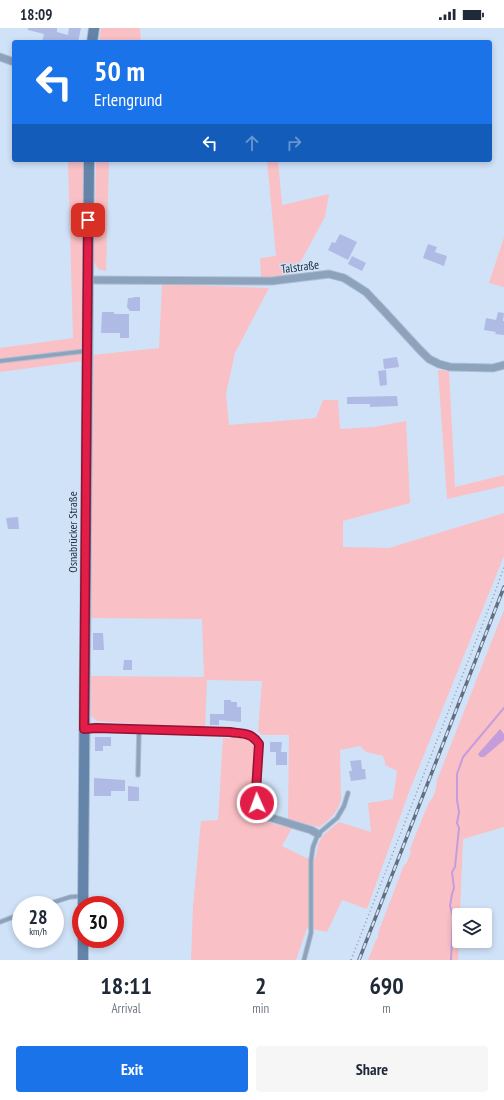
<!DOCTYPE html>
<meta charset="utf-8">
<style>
:root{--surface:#fff;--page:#f6f6f7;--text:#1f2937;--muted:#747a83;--accent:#1a73e8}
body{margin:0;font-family:"PT Sans Narrow",sans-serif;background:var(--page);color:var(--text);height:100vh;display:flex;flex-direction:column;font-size:15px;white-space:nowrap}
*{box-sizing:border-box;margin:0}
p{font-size:13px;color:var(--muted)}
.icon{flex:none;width:22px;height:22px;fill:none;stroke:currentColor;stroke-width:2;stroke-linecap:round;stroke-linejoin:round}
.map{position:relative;height:932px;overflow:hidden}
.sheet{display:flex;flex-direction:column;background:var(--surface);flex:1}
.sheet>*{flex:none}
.hud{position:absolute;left:12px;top:12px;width:480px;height:122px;border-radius:4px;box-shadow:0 2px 6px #0003;background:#1a73e8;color:#fff;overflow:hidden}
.controls{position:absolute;left:452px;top:880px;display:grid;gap:8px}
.controls a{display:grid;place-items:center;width:40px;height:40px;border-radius:4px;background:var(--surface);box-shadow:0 2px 6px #0003;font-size:20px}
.speed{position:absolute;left:12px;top:868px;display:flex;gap:8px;font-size:20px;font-weight:700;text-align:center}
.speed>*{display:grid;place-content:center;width:52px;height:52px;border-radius:50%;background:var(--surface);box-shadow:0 2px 6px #0003;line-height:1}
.speed small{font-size:10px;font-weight:400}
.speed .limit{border:6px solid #d22;background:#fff;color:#111}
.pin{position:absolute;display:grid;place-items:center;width:34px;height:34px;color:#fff;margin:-17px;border-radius:8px;box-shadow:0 2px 6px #0006}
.me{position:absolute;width:44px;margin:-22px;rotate:358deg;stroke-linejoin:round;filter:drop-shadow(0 0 3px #0008)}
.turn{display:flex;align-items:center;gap:14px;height:84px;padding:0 16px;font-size:18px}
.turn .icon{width:52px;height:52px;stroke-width:2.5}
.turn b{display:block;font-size:28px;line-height:34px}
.lanes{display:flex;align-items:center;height:38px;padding:0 16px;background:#0003;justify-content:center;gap:20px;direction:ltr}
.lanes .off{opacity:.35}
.eta{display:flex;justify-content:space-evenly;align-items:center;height:68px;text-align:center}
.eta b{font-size:24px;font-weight:700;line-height:28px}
.cta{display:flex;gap:8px;margin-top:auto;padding:8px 16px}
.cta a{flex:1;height:46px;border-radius:4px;background:var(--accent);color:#fff;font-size:16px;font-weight:700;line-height:46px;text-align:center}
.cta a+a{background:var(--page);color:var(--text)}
.status{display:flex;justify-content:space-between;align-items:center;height:28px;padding:0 20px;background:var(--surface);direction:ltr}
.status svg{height:11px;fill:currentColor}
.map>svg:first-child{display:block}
</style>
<div class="status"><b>18:09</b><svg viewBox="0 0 49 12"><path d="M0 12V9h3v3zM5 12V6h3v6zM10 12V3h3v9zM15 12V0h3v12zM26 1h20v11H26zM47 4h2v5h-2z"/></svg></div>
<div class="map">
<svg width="504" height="932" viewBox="0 0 504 932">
<rect width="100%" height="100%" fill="#d0e2f8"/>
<!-- green -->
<path fill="#f9c0c5" d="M 101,0 L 140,0 L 141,14 L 99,14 Z
M 68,132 L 84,132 L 83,333 L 0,344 L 0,320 L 73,310 Z
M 96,132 L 109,132 L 106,243 L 98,241 L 94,233 Z
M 267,132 L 278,132 L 282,177 L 329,166 L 325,189 L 293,248 L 261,250 L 260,230 L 276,228 Z
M 504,209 L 504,259 L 489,255 Z
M 162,256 L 269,260 L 235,325 L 226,366 L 229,397 L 316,390 L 323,372 L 338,372 L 340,401 L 374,399 L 406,393 L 410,475 L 343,493 L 343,519 L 389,520 L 504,485 L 504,528 L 409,764 L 367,881 L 342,872 L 327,904 L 307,900 L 296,932 L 191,932 L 193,879 L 201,793 L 218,792 L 223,710 L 245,710 L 252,713 L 255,722 L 257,789 L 277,797 L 292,800 L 282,818 L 306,830 L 316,830 C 318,809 323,807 339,794 L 371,804 L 368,775 L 393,771 L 397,743 L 385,737 L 385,734 L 383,728 L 366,724 L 360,718 L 340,722 L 341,772 C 337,785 330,792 319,799 L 288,791 L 289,707 L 262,707 L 258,703 L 262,653 L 207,652 L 205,701 L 97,693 L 91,688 L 91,648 L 204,649 L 202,591 L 91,590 L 92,327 L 159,320 Z
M 438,342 L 449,343 L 455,459 L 504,447 L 504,458 L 447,471 Z
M 504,582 L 504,799 L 463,811 L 458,932 L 368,932 L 376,912 L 378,910 L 378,905 L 404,837 L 406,836 L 411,825 L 410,821 L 429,774 C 435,769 436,760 437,752 Z"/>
<!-- water -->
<path fill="#c59cdc" d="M 500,701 L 504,706 L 504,712 L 484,729 L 480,729 L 478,726 Z"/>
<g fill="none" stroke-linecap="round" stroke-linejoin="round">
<!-- stream -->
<path stroke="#c59cdc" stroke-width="2" d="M 451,932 L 453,889 L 450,878 L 452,866 L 454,860 L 452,844 L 455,839 L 459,800 L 457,795 L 459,784 L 457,772 L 457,746 L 463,729 L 504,680"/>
</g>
<!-- building -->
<path fill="#afbbe4" d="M 28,0 L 57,0 L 57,4 L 68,7 L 69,0 L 81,0 L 78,14 L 42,14 L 44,6 L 28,2 Z
M 340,206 L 357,214 L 348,232 L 328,222 L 332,214 L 335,215 Z
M 428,216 L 437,219 L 435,224 L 447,228 L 444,238 L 423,230 Z
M 352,228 L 366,235 L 362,243 L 348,236 Z
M 133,269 L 140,269 L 140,283 L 130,283 L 127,279 L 128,270 L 133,270 Z
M 102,284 L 114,284 L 114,286 L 129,286 L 129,310 L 120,310 L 120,305 L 101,305 Z
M 498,284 L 504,285 L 503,293 L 504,293 L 504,307 L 495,306 L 496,304 L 484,302 L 486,290 L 496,292 Z
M 397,329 L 399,339 L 384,341 L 383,331 Z
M 386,342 L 387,357 L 380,358 L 378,343 Z
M 397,368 L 398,378 L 370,379 L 370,376 L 347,376 L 347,369 Z
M 18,489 L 19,501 L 8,501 L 6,490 Z
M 93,605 L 103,605 L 104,622 L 93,622 Z
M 124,632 L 132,632 L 132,642 L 123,642 Z
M 224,672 L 231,672 L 231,674 L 237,674 L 237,679 L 241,679 L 241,694 L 219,692 L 219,697 L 210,697 L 210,686 L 224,686 Z
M 95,709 L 111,709 L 111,718 L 103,718 L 103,723 L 95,723 Z
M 270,714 L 282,714 L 281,724 L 287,724 L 287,737 L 276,737 L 276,724 L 270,724 Z
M 361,732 L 362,741 L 365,741 L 366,751 L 351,753 L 349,743 L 352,743 L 350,733 Z
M 94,750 L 125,752 L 125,763 L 111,763 L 111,768 L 94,768 Z
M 128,758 L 139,759 L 139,773 L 128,773 Z"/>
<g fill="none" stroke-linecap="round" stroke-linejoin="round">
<defs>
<path id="lane" d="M 0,333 L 86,323
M 138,747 L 139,702
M 45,877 L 70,869 L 83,868
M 0,894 L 21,886
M 304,932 L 311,905 L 311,832 L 313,819 L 318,806 L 337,790 L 344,778 L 348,765"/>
<path id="street" d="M 0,29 L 14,34
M 88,252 L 272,253 L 329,246 L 344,250 L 366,264 L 384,283 L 419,321 L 429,331 L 439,336 L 450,339 L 493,340 L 504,337
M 84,701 L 96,700 L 230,704 C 243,706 251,704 259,717 C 258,732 254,763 258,777 C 259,782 262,784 265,788 L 311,802 L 318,806"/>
<path id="secondary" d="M 92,14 L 94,0
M 83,877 L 89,132
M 83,932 L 83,911"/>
</defs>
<!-- lane casing -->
<use href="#lane" stroke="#adbed3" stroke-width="5.5"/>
<!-- street casing -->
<use href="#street" stroke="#adbed3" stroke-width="9"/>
<!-- secondary casing -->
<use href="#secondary" stroke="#adbed3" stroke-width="12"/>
<!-- path -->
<path stroke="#8b9bae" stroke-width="1.5" stroke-dasharray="1 3" stroke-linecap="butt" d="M 351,932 L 494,567 L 504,539"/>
<!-- lane -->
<use href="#lane" stroke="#8da3bc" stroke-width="3.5"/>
<!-- street -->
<use href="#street" stroke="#8da3bc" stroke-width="7"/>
<!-- secondary -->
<use href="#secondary" stroke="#6484aa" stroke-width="10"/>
<defs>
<path id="rail" d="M 359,932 L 504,559"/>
</defs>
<!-- rail casing -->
<use href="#rail" stroke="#616f80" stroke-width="3.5"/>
<!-- rail -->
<use href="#rail" stroke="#d0e2f8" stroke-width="2" stroke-dasharray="6" stroke-linecap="butt"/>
</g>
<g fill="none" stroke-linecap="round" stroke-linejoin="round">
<defs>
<path id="route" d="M 88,192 L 84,701 L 96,700 L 230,704 C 243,706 251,704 259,716 L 256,763 L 257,775"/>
</defs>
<!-- route casing -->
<use href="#route" stroke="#92132f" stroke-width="10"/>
<!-- route -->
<use href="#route" stroke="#e11d48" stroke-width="7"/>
</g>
<g text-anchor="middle" stroke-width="3" stroke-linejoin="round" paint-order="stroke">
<!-- street labels -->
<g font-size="12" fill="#232f3d" stroke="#d0e2f8">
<text transform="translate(300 239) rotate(-7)" y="4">Talstraße</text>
<text transform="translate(73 504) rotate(-90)" y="4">Osnabrücker Straße</text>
</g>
</g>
</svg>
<div class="controls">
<a><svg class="icon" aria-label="layers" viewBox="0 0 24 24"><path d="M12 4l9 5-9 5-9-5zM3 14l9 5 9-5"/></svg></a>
</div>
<div class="speed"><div>28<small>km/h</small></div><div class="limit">30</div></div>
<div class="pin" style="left:88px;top:192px;background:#d93025"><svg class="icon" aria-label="arrive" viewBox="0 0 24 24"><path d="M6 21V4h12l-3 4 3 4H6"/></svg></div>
<svg class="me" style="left:257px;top:775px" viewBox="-20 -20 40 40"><circle r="17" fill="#e11d48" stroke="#fff" stroke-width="3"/><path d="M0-11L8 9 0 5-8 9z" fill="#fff"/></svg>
<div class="hud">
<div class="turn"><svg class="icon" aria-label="left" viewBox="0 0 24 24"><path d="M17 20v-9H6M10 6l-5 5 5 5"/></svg><div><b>50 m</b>Erlengrund</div></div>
<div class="lanes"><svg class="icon" aria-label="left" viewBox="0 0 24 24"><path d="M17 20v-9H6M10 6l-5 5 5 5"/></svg><svg class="icon off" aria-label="ahead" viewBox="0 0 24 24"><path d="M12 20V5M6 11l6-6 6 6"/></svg><svg class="icon off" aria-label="right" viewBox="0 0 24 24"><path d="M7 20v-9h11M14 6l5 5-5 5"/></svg></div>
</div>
</div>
<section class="sheet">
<div class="eta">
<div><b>18:11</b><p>Arrival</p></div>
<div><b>2</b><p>min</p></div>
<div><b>690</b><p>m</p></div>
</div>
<div class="cta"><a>Exit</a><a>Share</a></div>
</section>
